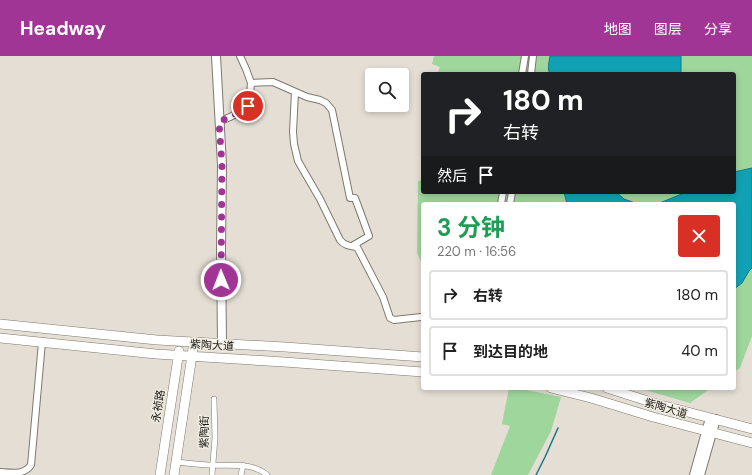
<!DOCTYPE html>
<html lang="zh">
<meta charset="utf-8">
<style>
:root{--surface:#fff;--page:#f2f2f2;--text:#222;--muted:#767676;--line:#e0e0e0;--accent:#a03596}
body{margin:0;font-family:"DM Sans","Noto Sans SC",sans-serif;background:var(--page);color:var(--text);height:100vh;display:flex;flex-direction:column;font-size:15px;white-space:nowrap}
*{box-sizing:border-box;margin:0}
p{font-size:13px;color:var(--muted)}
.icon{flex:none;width:22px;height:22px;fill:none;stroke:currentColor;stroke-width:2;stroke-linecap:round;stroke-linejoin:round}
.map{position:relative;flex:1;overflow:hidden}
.side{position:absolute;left:421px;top:146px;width:315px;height:188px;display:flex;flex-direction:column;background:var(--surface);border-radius:4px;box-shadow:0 2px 6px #0003}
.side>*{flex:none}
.guide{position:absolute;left:421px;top:16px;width:315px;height:122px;border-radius:4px;box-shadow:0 2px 6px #0003;background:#202124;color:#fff;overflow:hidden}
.tools{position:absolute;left:365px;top:12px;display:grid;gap:8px}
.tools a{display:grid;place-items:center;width:44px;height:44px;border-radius:4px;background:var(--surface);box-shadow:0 2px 6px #0003;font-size:20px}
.pin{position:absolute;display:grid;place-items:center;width:34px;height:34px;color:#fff;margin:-17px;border:2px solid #fff;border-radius:50%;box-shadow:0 1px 4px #0007}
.me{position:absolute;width:44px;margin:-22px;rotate:359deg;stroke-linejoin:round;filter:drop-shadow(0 0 3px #0008)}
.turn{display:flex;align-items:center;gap:14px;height:84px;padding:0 16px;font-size:18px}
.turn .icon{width:52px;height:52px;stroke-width:2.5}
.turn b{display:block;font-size:28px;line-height:34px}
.then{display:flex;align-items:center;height:38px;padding:0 16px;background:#0003;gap:8px;font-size:15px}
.round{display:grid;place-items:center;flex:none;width:42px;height:42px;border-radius:4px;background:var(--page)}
.overview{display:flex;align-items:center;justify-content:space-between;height:68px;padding:0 16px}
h1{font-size:24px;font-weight:700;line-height:30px;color:#1e9e55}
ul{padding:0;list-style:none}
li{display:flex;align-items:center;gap:12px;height:50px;margin:0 8px 6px;padding:0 8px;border:2px solid var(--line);border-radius:4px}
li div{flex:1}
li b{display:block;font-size:15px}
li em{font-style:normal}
header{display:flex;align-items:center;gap:24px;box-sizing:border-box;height:56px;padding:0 20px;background:var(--accent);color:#fff}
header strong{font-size:19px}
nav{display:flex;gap:22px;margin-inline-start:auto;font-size:14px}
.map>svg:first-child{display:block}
</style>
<header>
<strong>Headway</strong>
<nav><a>地图</a><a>图层</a><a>分享</a></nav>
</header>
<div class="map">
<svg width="752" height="419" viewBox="0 0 752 419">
<rect width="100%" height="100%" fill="#e4ded4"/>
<!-- green -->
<path fill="#9ed69c" d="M 434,0 L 752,0 L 752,280 L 740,312 L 734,316 L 734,148 L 423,148 L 423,210 L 417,197 L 418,125 L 423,124 L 423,136 L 734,136 L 734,18 L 437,18 L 440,11 L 432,8 Z
M 509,332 L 516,332 L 561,341 L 551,375 L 528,419 L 491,419 L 510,370 L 502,368 Z
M 638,332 L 711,332 L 690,347 Z"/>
<!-- water -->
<path fill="#10a2b4" stroke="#147985" d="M 550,0 L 681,0 L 681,18 L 550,18 C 547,13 549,6 550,0 Z
M 752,112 L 752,212 L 749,215 L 742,227 L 734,233 L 734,148 L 657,148 L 687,136 L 734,136 L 734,116 Z
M 564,136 L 616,136 L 624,143 L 638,148 L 567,148 Z"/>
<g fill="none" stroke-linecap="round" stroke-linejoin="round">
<!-- stream -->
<path stroke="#147985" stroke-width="1.5" d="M 536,419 L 545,401 L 558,372"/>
<defs>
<path id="pedestrian" d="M 176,406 C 188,407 201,409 213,409 C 231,410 252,406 267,419
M 212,419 L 215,382 L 214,343
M 241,419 L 243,409"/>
<path id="minor" d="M 240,0 L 246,13 L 251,27
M 522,18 L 525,0
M 531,18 L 533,0
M 295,36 L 293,76 L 294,88 L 298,105 L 320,143 L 340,184 C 345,190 350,190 357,191 L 383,241 L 390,262 L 394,264 L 421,261
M 219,66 C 227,62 247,55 249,47 C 251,41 250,33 251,27 L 273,26 L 307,41 L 320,44 L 326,47 L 332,54 L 350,142 L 355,142 L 369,180 L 352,190
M 501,148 L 503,136
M 510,148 L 512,136
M 0,416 C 13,417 24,419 31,409 L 42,286"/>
<path id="tertiary" d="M 216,0 L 222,109 L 221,192 L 222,288
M 694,419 L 710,362
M 700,419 L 716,363"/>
<path id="secondary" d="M 0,268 L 157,284 L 285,291 L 423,301
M 0,282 L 156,298 L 284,306 L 423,316
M 551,332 L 591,342 L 653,361 L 752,387
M 607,332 L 657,348 L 752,373
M 160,419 L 179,295
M 174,419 L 194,286"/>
</defs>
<!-- pedestrian casing -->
<use href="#pedestrian" stroke="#7e796f" stroke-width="6"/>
<!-- minor casing -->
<use href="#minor" stroke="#7e796f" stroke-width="8"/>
<!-- tertiary casing -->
<use href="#tertiary" stroke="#7e796f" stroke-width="10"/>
<!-- secondary casing -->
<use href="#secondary" stroke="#7e796f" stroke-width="10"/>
<!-- pedestrian -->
<use href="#pedestrian" stroke="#fff" stroke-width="5"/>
<!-- minor -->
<use href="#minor" stroke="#fff" stroke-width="6"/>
<!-- tertiary -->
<use href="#tertiary" stroke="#fff" stroke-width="8"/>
<!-- secondary -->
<use href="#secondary" stroke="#fff" stroke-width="9"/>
</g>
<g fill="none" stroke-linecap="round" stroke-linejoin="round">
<!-- route -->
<path stroke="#a03596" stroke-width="7" stroke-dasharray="0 12.6" d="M 221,224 L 222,109 L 219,66 L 234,59 L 248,50"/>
</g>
<g text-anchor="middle" stroke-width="3" stroke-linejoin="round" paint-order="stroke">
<!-- street labels -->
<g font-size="11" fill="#1c1a17" stroke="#f1ece1">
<text transform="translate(212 289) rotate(3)" y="4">紫陶大道</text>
<text transform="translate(158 350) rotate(-81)" y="4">永祯路</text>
<text transform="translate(666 352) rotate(16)" y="4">紫陶大道</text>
<text transform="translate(204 376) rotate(-89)" y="4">紫陶街</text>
</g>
</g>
</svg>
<div class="tools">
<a><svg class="icon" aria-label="search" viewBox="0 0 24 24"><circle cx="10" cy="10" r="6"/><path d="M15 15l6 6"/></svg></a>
</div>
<div class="pin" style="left:248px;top:50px;background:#d93025"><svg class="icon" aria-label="arrive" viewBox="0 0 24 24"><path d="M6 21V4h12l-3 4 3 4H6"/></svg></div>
<svg class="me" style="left:221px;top:224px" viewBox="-20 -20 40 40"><circle r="17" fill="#a03596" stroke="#fff" stroke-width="3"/><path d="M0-11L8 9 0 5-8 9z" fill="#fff"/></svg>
<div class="guide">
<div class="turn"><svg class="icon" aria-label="right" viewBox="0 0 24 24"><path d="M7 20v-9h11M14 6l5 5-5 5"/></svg><div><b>180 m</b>右转</div></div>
<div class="then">然后<svg class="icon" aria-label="arrive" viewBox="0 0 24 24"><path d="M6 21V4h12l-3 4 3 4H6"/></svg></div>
</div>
<section class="side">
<div class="overview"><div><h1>3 分钟</h1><p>220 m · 16:56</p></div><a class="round" style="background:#d93025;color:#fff"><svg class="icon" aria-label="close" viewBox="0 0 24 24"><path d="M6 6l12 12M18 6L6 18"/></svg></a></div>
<ul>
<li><svg class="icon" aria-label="right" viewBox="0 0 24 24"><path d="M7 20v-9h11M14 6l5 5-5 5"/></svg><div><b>右转</b></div><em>180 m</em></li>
<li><svg class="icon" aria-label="arrive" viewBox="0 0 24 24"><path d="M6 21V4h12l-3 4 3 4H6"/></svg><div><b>到达目的地</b></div><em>40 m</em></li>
</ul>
</section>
</div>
